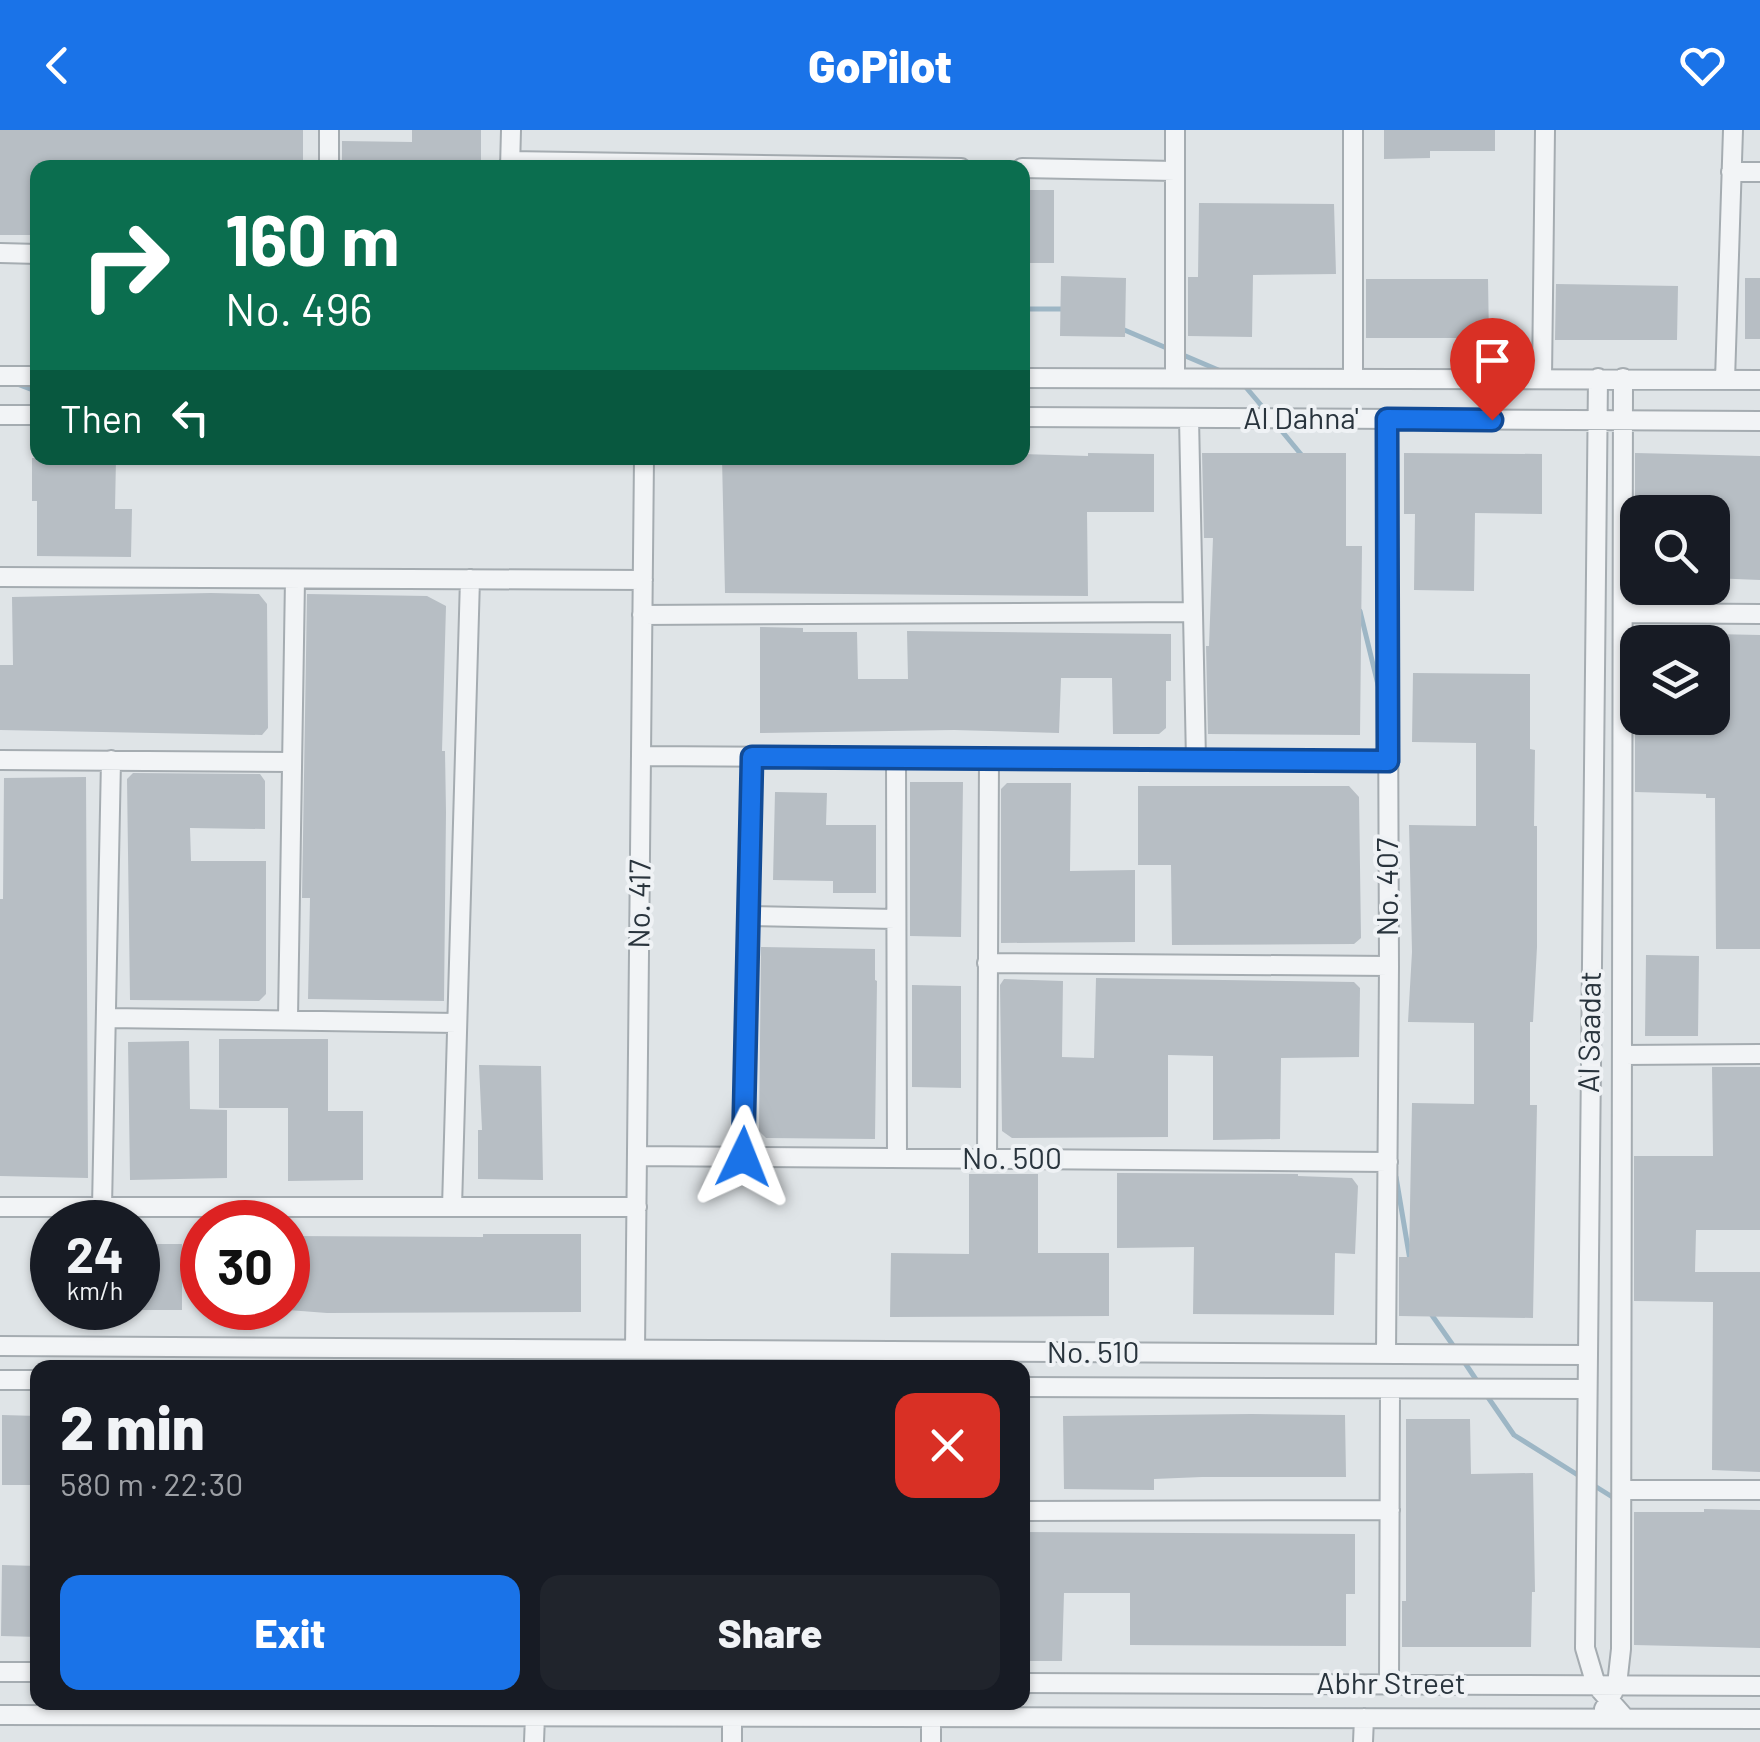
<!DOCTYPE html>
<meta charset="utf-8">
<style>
:root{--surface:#171b24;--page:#20242c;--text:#f1f3f6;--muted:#9ea1a6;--accent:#1a73e8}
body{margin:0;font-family:Barlow,sans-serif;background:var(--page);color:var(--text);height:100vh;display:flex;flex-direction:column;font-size:38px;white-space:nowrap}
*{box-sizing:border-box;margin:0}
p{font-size:32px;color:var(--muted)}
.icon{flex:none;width:55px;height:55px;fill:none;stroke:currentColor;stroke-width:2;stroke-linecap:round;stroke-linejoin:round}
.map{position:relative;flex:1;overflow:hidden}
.drawer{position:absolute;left:30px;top:1230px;width:1000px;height:350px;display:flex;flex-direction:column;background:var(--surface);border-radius:20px;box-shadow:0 2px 8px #0004}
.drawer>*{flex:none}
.hud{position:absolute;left:30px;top:30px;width:1000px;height:305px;border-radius:20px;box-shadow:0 2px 8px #0004;background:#0b6e4f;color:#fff;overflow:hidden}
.controls{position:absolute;left:1620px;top:365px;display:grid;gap:20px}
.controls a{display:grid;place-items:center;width:110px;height:110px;border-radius:20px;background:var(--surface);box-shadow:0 2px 8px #0004;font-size:50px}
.speed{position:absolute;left:30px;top:1070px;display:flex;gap:20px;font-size:50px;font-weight:700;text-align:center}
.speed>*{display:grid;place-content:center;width:130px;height:130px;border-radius:50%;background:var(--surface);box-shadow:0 2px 8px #0004;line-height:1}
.speed small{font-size:25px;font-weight:400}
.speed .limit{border:15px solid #d22;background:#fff;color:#111}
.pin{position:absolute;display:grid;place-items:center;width:85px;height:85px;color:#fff;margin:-102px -42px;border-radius:50% 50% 50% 0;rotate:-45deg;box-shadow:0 0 10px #0007}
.pin .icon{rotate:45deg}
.me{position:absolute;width:110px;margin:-55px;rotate:2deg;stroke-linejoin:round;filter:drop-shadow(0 0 8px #0008)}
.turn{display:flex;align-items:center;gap:35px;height:210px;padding:0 30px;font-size:45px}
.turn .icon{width:130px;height:130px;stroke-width:2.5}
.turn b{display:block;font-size:70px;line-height:85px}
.then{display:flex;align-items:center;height:95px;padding:0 30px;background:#0003;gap:20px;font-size:38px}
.round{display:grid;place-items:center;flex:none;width:105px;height:105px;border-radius:20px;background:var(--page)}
.overview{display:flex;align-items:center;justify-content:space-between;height:170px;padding:0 30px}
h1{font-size:60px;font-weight:800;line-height:75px}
.button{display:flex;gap:20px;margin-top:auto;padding:20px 30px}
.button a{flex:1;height:115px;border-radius:20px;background:var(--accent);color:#fff;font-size:40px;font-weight:800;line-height:115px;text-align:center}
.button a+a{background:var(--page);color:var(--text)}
header{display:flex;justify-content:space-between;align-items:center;height:130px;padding:0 30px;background:var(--accent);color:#fff;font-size:45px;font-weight:800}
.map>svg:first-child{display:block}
</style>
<header><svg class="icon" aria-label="back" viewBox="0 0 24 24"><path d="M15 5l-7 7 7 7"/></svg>GoPilot<svg class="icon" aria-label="heart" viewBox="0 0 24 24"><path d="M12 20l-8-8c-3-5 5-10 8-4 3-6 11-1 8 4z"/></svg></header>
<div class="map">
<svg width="1760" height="1612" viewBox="0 0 1760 1612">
<rect width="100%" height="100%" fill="#dfe4e7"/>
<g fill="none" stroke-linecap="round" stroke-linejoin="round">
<!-- stream -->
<path stroke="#9db6c5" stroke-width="5" d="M 1022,179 L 1065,179
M 1122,199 L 1223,242
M 12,252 L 38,262
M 1244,255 L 1266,281
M 1276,294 L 1304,328
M 1360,481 L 1380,563
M 1396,1047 L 1410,1130
M 1429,1181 L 1457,1221
M 1463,1230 L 1479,1254
M 1485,1263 L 1514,1305 L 1581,1347
M 1590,1353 L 1614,1368"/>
</g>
<!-- building -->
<path fill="#b7bec4" d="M 0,0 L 303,0 L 303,38 L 38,38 L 38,105 L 0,105 Z
M 412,0 L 481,0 L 481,38 L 342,38 L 342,11 L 412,12 Z
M 1384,0 L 1495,0 L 1495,21 L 1430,21 L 1430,28 L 1384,29 Z
M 1023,60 L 1054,60 L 1054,133 L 1023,133 Z
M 1199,73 L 1334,74 L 1336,144 L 1253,145 L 1252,207 L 1188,206 L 1188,147 L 1198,147 Z
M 1061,146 L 1126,148 L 1125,207 L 1060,206 Z
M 1745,148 L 1760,148 L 1760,209 L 1745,209 Z
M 1366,149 L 1488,149 L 1489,208 L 1366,208 Z
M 1556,154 L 1678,156 L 1677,210 L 1555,210 Z
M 1088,323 L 1154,324 L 1154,382 L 1087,382 L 1088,466 L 725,463 L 722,328 L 1022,328 L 1022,324 L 1088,326 Z
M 1202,323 L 1346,323 L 1346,416 L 1362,416 L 1360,605 L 1208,604 L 1206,516 L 1209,516 L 1213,408 L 1204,408 Z
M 1404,323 L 1542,324 L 1542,384 L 1475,383 L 1474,461 L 1414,460 L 1415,384 L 1404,384 Z
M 1635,323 L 1760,326 L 1760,450 L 1712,448 L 1712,382 L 1635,382 Z
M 32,328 L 116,328 L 115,379 L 132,379 L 131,427 L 37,426 L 37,371 L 32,371 Z
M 211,463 L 259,464 L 267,474 L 268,598 L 262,605 L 0,600 L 0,535 L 13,535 L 12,467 Z
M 307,464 L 427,466 L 446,476 L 442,621 L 445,621 L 446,682 L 444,871 L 308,869 L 310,768 L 302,768 Z
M 760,497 L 803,498 L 803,502 L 857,502 L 858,549 L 908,549 L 907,501 L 1171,504 L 1171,551 L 1166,551 L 1166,598 L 1159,604 L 1113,604 L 1112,548 L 1061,548 L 1059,603 L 954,600 L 760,603 Z
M 1714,504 L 1760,505 L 1760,819 L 1716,819 L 1715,668 L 1706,668 L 1706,664 L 1635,662 L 1635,595 L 1711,594 Z
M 1413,543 L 1530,544 L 1530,619 L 1535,620 L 1534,696 L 1537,696 L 1537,817 L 1533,892 L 1530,892 L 1530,975 L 1537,975 L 1533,1188 L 1399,1186 L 1399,1127 L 1409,1127 L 1412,973 L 1474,974 L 1474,893 L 1408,892 L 1412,822 L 1409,695 L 1476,696 L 1476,613 L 1412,612 Z
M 133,643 L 260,644 L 265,651 L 265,699 L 190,698 L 191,731 L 266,731 L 266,864 L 259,871 L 130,870 L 127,649 Z
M 86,647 L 88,1048 L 0,1046 L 0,769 L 3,769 L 4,648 Z
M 910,652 L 963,652 L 961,807 L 910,806 Z
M 1007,653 L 1071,653 L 1070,741 L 1135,740 L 1135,812 L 1001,813 L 1001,659 Z
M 1138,656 L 1349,656 L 1359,667 L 1361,808 L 1354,814 L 1172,815 L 1171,735 L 1138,735 Z
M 775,662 L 827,663 L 826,695 L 876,695 L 876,763 L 833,763 L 833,751 L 773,750 Z
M 761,817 L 875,819 L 875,850 L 877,851 L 875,1009 L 766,1008 L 759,1001 Z
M 1646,825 L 1699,826 L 1698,906 L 1645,906 Z
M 1096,848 L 1354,852 L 1360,858 L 1359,927 L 1281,928 L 1280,1009 L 1213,1010 L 1213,926 L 1168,925 L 1168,1007 L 1012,1008 L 1002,1001 L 1000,855 L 1004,849 L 1063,851 L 1062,927 L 1094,928 Z
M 912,855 L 961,856 L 961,958 L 912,957 Z
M 219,909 L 328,909 L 328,981 L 363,981 L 363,1050 L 288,1051 L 288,978 L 219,978 Z
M 189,911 L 190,979 L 227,980 L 227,1048 L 130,1050 L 128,912 Z
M 479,935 L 541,936 L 543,1050 L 478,1049 L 478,1000 L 482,1000 Z
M 1712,937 L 1760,937 L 1760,1100 L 1696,1100 L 1695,1142 L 1760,1142 L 1760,1342 L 1712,1340 L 1713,1172 L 1634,1171 L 1634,1026 L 1713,1026 Z
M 1117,1043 L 1298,1044 L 1298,1046 L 1352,1048 L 1358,1056 L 1355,1124 L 1335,1123 L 1334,1185 L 1193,1184 L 1194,1117 L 1117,1118 Z
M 969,1044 L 1038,1044 L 1038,1123 L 1109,1123 L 1109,1186 L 890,1187 L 891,1123 L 969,1124 Z
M 483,1104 L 581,1104 L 581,1182 L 327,1183 L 288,1180 L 288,1106 L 483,1107 Z
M 138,1114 L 182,1114 L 182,1180 L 138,1180 Z
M 1251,1284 L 1345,1285 L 1346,1347 L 1202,1347 L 1154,1349 L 1154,1360 L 1064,1359 L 1063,1286 Z
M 2,1285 L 38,1286 L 38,1355 L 2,1355 Z
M 1406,1289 L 1470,1289 L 1471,1344 L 1533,1343 L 1535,1462 L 1532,1462 L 1531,1517 L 1402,1517 L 1402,1471 L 1406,1471 Z
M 1704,1379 L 1760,1380 L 1760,1518 L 1634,1515 L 1634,1382 L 1704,1382 Z
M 1022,1402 L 1355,1404 L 1355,1464 L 1346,1464 L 1346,1516 L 1130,1515 L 1130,1463 L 1064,1463 L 1062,1531 L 1022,1531 Z
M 2,1435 L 38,1436 L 38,1507 L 1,1506 Z"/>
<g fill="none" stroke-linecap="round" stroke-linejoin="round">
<defs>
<path id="minor" d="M 510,31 L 961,38
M 329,38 L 329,0
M 510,38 L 511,0
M 1022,38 L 1175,41
M 1731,42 L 1760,42
M 0,123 L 38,124
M 0,246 L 38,246
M 1022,248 L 1760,250
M 1175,248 L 1175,0
M 1542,248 L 1545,0
M 1598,248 L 1585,1518 L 1596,1555 L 1625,1588
M 1353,249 L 1353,0
M 1725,250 L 1733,0
M 0,285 L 38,285
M 1022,287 L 1760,291
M 1189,288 L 1196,630
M 0,447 L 643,450
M 1623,483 L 1760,484
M 642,485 L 1193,482
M 641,626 L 1388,631
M 896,628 L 897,1028
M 0,630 L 292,632
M 751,786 L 895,789
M 987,833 L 1389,836
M 108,888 L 457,893
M 288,888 L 295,449
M 1623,925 L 1760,924
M 637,1026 L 1388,1032
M 743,1027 L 752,627
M 987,1029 L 989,629
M 0,1077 L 637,1077
M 102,1077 L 111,630
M 452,1077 L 470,449
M 0,1216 L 1587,1225
M 635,1220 L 644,328
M 1386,1224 L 1389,836 L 1387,289
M 0,1250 L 38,1250
M 1022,1257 L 1586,1259
M 1623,1360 L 1760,1360
M 1022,1381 L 1390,1380
M 0,1542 L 38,1542
M 1022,1553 L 1760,1556
M 1389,1554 L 1390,1259
M 1604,1579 L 1617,1555 L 1621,1519 L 1623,248
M 0,1585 L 1760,1589
M 534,1612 L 535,1586
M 732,1612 L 732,1586
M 931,1612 L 931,1587
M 1363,1612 L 1364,1588"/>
</defs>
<!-- minor casing -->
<use href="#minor" stroke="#a5acb1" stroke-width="22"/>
<!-- minor -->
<use href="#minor" stroke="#f2f4f6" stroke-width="18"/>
</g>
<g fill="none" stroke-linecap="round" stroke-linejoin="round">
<defs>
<path id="route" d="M 743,1027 L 752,627 L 1388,631 L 1387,289 L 1492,290"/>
</defs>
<!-- route casing -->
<use href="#route" stroke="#114b97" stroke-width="25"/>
<!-- route -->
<use href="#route" stroke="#1a73e8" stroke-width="18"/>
</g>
<g text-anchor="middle" stroke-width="8" stroke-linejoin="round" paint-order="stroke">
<!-- street labels -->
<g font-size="30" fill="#29343d" stroke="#eff2f5">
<text x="1301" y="299">Al Dahna'</text>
<text transform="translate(1388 757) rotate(-90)" y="10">No. 407</text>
<text transform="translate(640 774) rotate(-89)" y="10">No. 417</text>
<text transform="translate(1590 902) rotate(-89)" y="10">Al Saadat</text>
<text x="1012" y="1039">No. 500</text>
<text x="1093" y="1233">No. 510</text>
<text x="1391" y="1564">Abhr Street</text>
</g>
</g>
</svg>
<div class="controls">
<a><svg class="icon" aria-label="search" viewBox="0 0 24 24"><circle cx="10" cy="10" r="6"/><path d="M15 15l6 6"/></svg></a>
<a><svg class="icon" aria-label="layers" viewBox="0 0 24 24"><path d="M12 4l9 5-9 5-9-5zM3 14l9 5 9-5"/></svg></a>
</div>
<div class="speed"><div>24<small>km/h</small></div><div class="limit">30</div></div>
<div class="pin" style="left:1492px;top:290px;background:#d93025"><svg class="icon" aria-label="arrive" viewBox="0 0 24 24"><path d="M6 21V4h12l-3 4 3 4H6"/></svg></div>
<svg class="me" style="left:743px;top:1027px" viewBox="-20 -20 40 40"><path d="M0-17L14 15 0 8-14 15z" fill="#1a73e8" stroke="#fff" stroke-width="4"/></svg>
<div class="hud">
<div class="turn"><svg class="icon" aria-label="right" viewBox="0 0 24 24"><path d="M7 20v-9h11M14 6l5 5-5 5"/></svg><div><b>160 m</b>No. 496</div></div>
<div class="then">Then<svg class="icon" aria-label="left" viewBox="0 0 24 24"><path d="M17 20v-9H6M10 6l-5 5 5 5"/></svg></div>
</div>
<section class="drawer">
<div class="overview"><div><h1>2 min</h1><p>580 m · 22:30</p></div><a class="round" style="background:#d93025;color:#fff"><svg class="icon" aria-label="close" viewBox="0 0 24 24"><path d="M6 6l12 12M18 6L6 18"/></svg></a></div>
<div class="button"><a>Exit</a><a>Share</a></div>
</section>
</div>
